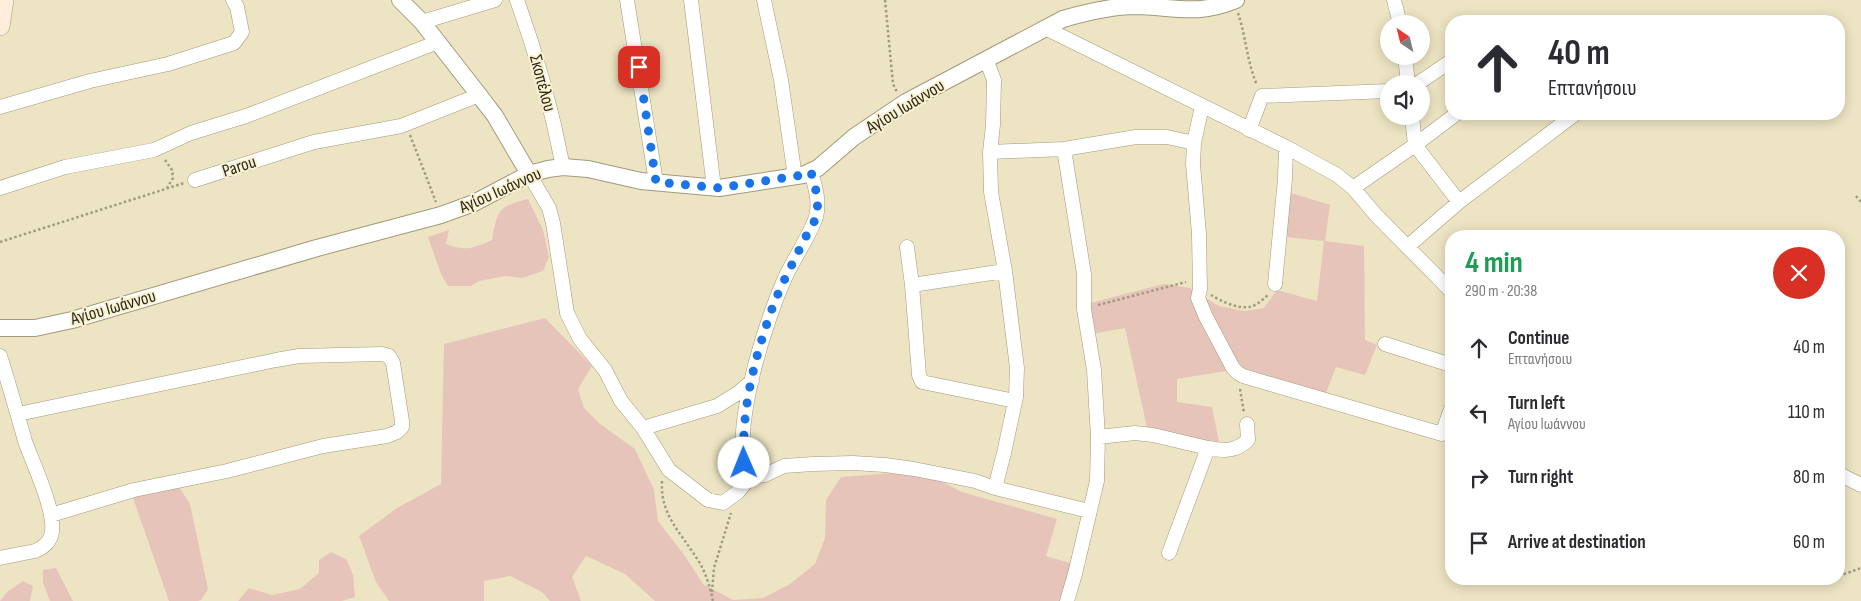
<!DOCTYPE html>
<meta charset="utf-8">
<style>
:root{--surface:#fff;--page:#f7f7f7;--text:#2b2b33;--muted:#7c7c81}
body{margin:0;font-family:"Sofia Sans Condensed",sans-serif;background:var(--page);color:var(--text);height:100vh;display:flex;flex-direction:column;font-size:19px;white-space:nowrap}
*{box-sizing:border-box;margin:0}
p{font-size:16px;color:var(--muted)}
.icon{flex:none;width:28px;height:28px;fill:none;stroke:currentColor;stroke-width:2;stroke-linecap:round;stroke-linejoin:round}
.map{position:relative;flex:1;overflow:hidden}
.sheet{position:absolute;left:1445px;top:230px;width:400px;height:355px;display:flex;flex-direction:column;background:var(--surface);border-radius:20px;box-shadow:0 2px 12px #0003}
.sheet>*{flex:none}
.banner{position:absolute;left:1445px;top:15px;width:400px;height:105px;border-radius:20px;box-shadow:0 2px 12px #0003;background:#fff;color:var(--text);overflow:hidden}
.needle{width:32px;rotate:325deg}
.tools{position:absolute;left:1380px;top:15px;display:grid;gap:10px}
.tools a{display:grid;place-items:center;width:50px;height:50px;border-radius:50%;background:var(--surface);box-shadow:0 2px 12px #0003;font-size:25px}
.pin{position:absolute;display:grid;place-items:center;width:42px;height:42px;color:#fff;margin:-21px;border-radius:10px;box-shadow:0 2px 8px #0006}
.me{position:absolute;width:55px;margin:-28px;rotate:359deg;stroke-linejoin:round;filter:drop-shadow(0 0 4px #0008)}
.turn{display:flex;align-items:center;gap:18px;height:105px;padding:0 20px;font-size:22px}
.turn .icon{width:65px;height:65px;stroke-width:2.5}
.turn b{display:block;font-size:35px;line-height:42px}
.round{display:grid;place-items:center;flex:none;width:52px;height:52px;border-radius:26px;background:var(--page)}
.overview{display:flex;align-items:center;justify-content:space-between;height:85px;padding:0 20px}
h1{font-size:30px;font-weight:700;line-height:38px;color:#1e9e55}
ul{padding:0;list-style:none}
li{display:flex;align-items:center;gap:15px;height:65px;padding:0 20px}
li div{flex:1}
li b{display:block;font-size:19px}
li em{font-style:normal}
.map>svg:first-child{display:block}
</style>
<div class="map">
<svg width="1861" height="601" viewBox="0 0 1861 601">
<rect width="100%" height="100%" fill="#ede4c3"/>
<!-- green -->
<path fill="#e7c4b9" d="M 1291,193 L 1330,205 L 1325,241 L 1364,246 L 1365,340 L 1377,345 L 1365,375 L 1336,367 L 1325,396 L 1244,368 L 1177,379 L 1177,402 L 1212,407 L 1220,447 L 1148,432 L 1125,328 L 1092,334 L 1090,303 L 1164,284 L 1190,288 L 1219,306 L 1244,311 L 1264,308 L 1277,290 L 1317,301 L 1324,241 L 1286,237 Z
M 528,199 L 543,230 L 549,257 L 543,271 L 522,278 L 505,276 L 479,281 L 471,286 L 448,286 L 441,274 L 428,237 L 449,230 L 446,244 C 466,252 473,248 492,240 C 498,210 497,207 528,199 Z
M 545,318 L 592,366 L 578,389 L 584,408 L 600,424 L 635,449 L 654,490 L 658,521 L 685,556 L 703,584 L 733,600 L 763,598 L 790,584 L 815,564 L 825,538 L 826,500 L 841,477 L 894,473 L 938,480 L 962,492 L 1057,519 L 1046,556 L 1080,566 L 1067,601 L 655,601 L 625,574 L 586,556 L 572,577 L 581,601 L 550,601 L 542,592 L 510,576 L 484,581 L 484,601 L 389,601 L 376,582 L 359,536 L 397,508 L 441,484 L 444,344 Z
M 177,484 L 190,504 L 208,589 L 201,600 L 198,601 L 169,601 L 133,498 Z
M 331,552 L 347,560 L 353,575 L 355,597 L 342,601 L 238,601 L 249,588 L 272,595 L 300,589 L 319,573 L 319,560 Z
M 56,568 L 73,601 L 50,601 L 43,583 L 43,570 Z
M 23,581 L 33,586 L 30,601 L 0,601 L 7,592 Z"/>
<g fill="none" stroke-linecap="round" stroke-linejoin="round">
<defs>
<path id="minor" d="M 517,0 C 537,55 552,110 563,167
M 627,0 L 656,182
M 691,0 L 714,188
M 764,0 L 781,80 L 795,177
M 1394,0 L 1400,24
M 422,22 L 495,0
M 1045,28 L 1286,147 L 1337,175 L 1353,188 L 1376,215 L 1451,291
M 1405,56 L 1408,84
M 986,59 L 994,80 L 993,125 L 990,152 L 991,192 L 1005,271 L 1017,368 L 1016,397 L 1004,453 L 995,488
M 1417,84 L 1451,61
M 1202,106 L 1194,143 L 1193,164 L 1199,234 L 1200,289 L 1198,298 L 1206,317 L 1233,368 L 1238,373 L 1243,376 L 1442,434 L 1451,409
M 0,107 L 90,81 L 168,64 L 234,43 L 242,32 L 237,7 L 233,0
M 1412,116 L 1415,145 L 1459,202
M 1249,130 L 1262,96 L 1389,91
M 1064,149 L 1084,274 L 1084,309 L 1094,370 L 1098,437 L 1097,481 L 1075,574 L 1067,601
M 990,152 L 1064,149 L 1136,137 L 1167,137 L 1194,143
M 811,172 C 815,186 820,201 816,217 C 810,235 793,260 785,278 C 767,317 726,441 750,477 L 765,475 L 784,466 L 813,464 L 853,463 L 885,465 L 914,469 L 975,481 L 995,488 L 1089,511
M 529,174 L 549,208 L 553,223 L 567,313 L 580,339 L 605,370 L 621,401 L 643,428 L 717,406 L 738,393 L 752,381
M 195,180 L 314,142 L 401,126 L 479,95
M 0,188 L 65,167 L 154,150 L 191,133 L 246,116 L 438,42
M 1353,188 L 1415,145 L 1456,114
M 907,247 L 912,285 L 919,375 L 922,382 L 1015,401
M 1407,247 L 1459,202 L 1575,114
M 1275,284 L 1285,179 L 1286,147
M 912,285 L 1005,271
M 1385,344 L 1451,365
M 0,356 C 9,384 17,413 25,441 C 33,464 55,509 52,532 C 51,541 43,548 35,551 L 0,558
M 18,414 L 276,360 L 299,356 L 382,354 L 389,356 L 393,363 L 402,421 L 402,427 L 397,432 L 387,436 L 323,446 L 227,471 L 134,490 L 51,515
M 643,428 L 669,470 L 708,500 L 723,503 L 738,492 L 750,477
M 1098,437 L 1135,433 L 1153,435 L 1208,448 L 1169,553
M 1208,448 C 1224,451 1235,452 1248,440 L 1247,424
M 1839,474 L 1861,485"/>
<path id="tertiary" d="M 400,0 L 422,22 L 479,95 L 495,116 L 529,174
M 0,328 L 35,328 L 72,320 L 317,248 L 441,215 L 474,203 L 529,174 L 548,169 L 563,167 L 588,169 L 641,181 L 719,188 L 803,175 L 818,168 L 854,137 L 906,102 L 1063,19 C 1087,12 1111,6 1136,6 C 1174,7 1198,16 1236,0"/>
<path id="secondary" d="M 0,26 L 4,0"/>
</defs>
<!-- minor casing -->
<use href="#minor" stroke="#a39a7b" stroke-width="15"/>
<!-- tertiary casing -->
<use href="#tertiary" stroke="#a39a7b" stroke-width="18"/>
<!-- secondary casing -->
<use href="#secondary" stroke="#a39a7b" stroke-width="20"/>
<!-- path -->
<path stroke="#a09a81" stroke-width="2.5" stroke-dasharray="2.5 2.5" stroke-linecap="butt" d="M 885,0 L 893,84 L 897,92
M 1238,13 C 1246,37 1247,62 1257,85
M 410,135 L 436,202
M 165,160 L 172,170 L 173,178 L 167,188
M 1856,196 L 1861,202
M 0,242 L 184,183
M 1211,295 C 1221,301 1237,309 1249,307 C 1257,306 1264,298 1269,294
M 1098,305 L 1186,282
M 1240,389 L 1244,413
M 662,481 C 660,514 680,532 696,557 C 705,570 710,586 713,601
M 1839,576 L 1861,568
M 712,592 L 714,568 L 731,513"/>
<!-- minor -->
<use href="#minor" stroke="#fff" stroke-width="14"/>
<!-- tertiary -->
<use href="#tertiary" stroke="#fff" stroke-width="16"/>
<!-- secondary -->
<use href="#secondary" stroke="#ffecda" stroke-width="19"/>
</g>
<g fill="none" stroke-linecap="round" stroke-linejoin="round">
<!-- route -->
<path stroke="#1a73e8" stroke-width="9" stroke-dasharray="0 16.2" d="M 639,67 L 656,182 L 719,188 L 803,175 L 811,172 C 815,186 820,201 816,217 C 813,226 806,235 802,244 C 792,265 781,285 773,306 C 755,356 741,409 744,463"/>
</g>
<g text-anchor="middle" stroke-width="4" stroke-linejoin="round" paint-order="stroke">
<!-- street labels -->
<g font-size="18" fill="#2c291c" stroke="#faf1d0">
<text transform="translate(543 83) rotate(75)" y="6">Σκοπέλου</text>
<text transform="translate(905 106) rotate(-31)" y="6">Αγίου Ιωάννου</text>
<text transform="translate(239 166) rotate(-18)" y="6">Parou</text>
<text transform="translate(500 190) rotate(-24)" y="6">Αγίου Ιωάννου</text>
<text transform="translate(113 307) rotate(-16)" y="6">Αγίου Ιωάννου</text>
</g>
</g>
</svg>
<div class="tools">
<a><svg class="needle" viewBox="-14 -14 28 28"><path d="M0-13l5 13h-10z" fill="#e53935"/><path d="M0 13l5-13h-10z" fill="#7c7c81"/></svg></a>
<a><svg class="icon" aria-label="sound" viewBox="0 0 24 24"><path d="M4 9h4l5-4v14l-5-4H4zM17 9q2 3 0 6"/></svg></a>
</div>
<div class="pin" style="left:639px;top:67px;background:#d93025"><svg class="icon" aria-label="arrive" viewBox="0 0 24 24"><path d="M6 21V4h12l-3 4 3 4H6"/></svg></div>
<svg class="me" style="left:744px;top:463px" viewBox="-20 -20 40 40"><circle r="19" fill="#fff"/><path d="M0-13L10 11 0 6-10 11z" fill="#1a73e8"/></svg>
<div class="banner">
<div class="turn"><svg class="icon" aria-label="ahead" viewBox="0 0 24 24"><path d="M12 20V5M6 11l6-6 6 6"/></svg><div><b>40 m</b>Επτανήσοιυ</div></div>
</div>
<section class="sheet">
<div class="overview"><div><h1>4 min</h1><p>290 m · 20:38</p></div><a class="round" style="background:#d93025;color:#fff"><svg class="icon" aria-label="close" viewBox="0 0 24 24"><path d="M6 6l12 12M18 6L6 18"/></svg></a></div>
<ul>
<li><svg class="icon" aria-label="ahead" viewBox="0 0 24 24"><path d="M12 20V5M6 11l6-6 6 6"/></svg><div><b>Continue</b><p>Επτανήσοιυ</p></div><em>40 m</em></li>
<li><svg class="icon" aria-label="left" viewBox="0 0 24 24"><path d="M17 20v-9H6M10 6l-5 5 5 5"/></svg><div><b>Turn left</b><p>Αγίου Ιωάννου</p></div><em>110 m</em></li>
<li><svg class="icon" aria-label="right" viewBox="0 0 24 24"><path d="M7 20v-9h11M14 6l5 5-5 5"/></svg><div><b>Turn right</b></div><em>80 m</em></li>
<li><svg class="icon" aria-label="arrive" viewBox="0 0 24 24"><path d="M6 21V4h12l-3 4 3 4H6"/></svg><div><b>Arrive at destination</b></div><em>60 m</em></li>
</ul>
</section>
</div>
